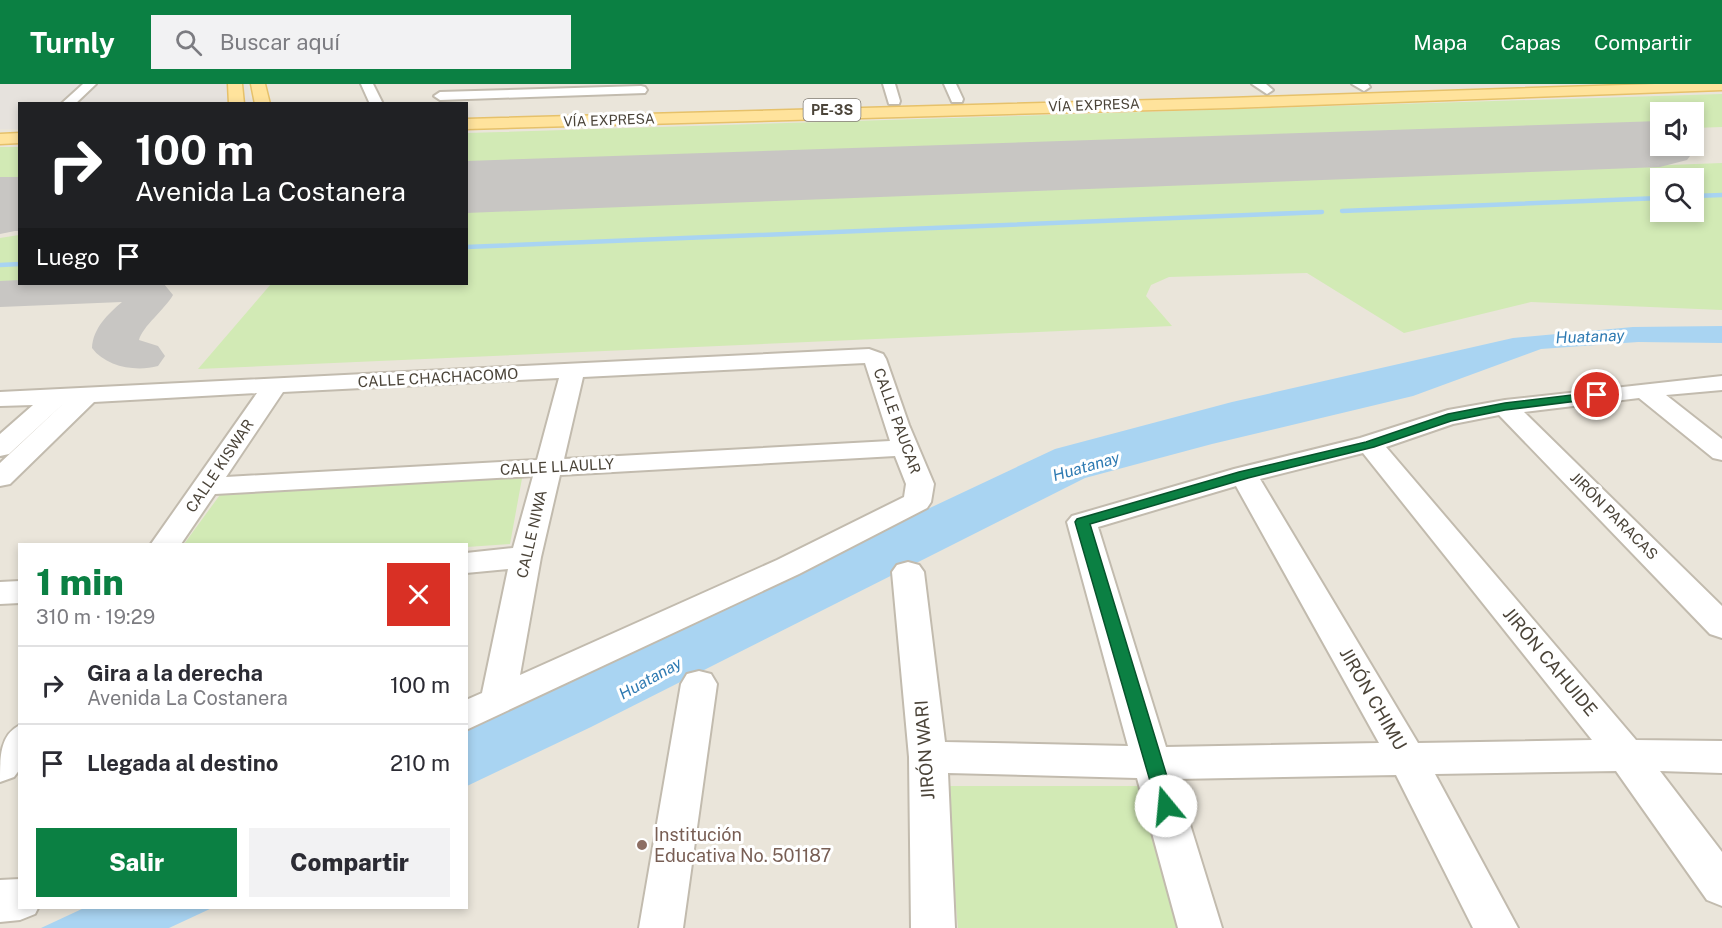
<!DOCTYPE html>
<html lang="es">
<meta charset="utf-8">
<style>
:root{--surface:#fff;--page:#f2f2f3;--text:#2b2b33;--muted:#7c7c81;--line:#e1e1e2;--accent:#0b8043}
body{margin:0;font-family:"Public Sans",sans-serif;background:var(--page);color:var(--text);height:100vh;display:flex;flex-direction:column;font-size:22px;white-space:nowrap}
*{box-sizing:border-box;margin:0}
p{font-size:20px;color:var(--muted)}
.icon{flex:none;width:33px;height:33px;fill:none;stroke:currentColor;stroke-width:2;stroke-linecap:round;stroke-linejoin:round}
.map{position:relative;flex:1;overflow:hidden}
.details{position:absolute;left:18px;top:459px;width:450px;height:366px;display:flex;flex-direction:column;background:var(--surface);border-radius:0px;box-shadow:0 3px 9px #0003}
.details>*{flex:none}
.banner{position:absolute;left:18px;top:18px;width:450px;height:183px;border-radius:0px;box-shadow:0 3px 9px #0003;background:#202124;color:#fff;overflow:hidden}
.tools{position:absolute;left:1650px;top:18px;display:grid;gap:12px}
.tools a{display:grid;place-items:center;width:54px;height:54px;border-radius:0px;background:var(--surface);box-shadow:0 3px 9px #0003;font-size:30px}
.pin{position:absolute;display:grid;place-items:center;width:51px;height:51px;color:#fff;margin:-26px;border:3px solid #fff;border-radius:50%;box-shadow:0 2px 6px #0007}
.me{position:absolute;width:66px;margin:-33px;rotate:343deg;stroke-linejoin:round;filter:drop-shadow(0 0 4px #0008)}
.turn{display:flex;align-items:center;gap:21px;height:126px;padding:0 18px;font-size:27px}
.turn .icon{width:78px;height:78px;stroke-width:2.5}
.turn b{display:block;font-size:42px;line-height:51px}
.then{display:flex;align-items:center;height:57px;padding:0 18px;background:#0003;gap:12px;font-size:22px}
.round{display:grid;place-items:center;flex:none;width:63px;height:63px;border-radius:0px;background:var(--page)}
.overview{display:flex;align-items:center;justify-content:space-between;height:102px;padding:0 18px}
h1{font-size:36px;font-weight:800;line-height:45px;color:var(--accent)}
.button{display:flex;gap:12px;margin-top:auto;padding:12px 18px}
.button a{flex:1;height:69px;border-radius:0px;background:var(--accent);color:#fff;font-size:24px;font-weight:800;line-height:69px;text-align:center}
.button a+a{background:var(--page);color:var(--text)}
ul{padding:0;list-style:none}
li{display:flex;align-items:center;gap:18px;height:78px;padding:0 18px;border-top:2px solid var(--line)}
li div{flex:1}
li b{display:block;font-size:22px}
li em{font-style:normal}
header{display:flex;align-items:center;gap:36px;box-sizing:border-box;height:84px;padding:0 30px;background:var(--accent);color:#fff}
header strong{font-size:28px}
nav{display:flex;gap:33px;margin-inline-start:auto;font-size:21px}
.search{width:420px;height:54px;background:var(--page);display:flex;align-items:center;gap:15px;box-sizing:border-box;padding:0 21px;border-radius:0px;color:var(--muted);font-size:22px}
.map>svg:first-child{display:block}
</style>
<header>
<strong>Turnly</strong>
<div class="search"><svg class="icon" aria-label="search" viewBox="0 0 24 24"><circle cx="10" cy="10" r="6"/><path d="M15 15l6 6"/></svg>Buscar aquí</div>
<nav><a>Mapa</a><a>Capas</a><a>Compartir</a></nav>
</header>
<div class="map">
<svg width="1722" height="844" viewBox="0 0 1722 844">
<rect width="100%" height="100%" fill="#f6f3ec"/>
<!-- residential -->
<path fill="#eae5da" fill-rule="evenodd" d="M 0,0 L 1722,0 L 1722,844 L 0,844 ZM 20,20 L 466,20 L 466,200 L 20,200 ZM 1660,28 L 1694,28 L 1694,62 L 1660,62 ZM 1660,94 L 1694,94 L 1694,128 L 1660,128 ZM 20,460 L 466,460 L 466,824 L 20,824 Z"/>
<!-- industrial -->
<path fill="#e6e2dd" d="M 0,0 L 247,0 L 251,19 L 20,20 L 19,45 L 0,45 Z"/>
<!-- green -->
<path fill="#d2eab5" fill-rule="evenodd" d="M 1722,10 L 1722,43 L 1694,44 L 1694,28 L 1660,28 L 1660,45 L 467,86 L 467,49 Z
M 0,63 L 19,63 L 19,102 L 0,103 Z
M 1722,79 L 1722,226 L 1531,218 L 1404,249 L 1307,189 L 1169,193 L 1151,201 L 1146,212 L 1172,242 L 198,285 L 271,200 L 466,200 L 467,127 ZM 1694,94 L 1694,128 L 1660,128 L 1660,94 Z
M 19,151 L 20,200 L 51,200 L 0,202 L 0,154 Z
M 523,389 L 510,460 L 467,463 L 466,460 L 184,460 L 225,404 Z
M 945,702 L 1140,702 L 1178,844 L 958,844 Z"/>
<!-- water -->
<path fill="#a9d4f2" d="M 1722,242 L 1722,259 L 1638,258 L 1541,265 L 1413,312 L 1212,360 L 1085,394 L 591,643 L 467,702 L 467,642 L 1055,365 L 1232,318 L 1513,254 L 1633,243 Z
M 84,824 L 212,824 L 169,844 L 41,844 Z"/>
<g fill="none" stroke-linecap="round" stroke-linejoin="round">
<!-- stream -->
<path stroke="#a9d4f2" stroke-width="4.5" d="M 1694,112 L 1722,111
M 1342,127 L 1660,114
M 466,163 L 1322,128
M 0,181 L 20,180"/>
<!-- taxiway -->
<path fill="#c8c6c3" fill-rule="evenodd" d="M 20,124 L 20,146 L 0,150 L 0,128 Z
M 20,196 L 20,200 L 164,200 L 173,211 C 165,225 142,243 139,256 L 158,262 L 165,272 L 158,282 C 136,288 106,283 92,264 C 93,244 108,230 122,218 L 0,223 L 0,197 Z"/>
<!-- runway -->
<path fill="#c8c6c3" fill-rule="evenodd" d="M 1660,37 L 1660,62 L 1694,62 L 1694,52 L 1699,60 L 1687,76 L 1660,83 L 466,129 L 466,77 Z
M 0,93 L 20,93 L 20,147 L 0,147 Z"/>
<defs>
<path id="minor" d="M 83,0 L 96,0 L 75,20 L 61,20 Z
M 361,0 L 373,0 L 383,20 L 370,20 Z
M 883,0 L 895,0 L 900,17 L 899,20 L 889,20 Z
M 944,0 L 956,0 L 963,15 L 962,18 L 952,18 Z
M 1252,0 L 1266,0 L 1273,6 L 1267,10 Z
M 1352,0 L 1368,0 L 1370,3 L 1364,7 Z
M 641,2 L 645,3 L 647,6 L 645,9 L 440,16 L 434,12 L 440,8 Z
M 869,265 L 883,270 L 886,275 L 909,341 L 934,400 L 931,418 L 927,424 L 799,490 L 466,646 L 466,616 L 482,609 L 508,485 L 466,489 L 466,469 L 513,464 L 533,392 L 215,410 L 181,460 L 151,460 L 257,309 L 94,318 L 10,400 L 0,402 L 0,379 L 64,319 L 9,370 L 0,372 L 0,350 L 33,321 L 0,322 L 0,308 ZM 865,279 L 890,357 L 564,375 L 583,293 ZM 559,294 L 537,376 L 226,393 L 283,308 ZM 895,372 L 906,400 L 904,413 L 777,476 L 520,591 L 541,473 L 560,391 Z
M 1722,292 L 1722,306 L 1666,311 L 1722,355 L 1722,376 L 1713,374 L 1639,314 L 1524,328 L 1722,522 L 1722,554 L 1710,550 L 1499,331 L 1453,340 L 1386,363 L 1636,656 L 1722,657 L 1722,689 L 1660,687 L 1722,768 L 1722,822 L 1707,816 L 1616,687 L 1435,690 L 1518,844 L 1473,844 L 1396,691 L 1176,695 L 1222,844 L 1178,844 L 1137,694 L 948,689 L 955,844 L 911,844 L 909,673 L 892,488 L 897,481 L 908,478 L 919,481 L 924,488 L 945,658 L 1128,662 L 1067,438 L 1072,432 L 1234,385 L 1360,354 L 1448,326 L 1505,316 ZM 1363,369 L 1592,656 L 1418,659 L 1260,395 ZM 1236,402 L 1379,659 L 1166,663 L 1098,443 Z
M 20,497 L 20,519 L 0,520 L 0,498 Z
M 699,587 L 711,590 L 717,600 L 683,844 L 639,844 L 681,600 L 687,590 Z
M 20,641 L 20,685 L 14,693 L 0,698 C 0,672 0,651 20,641 Z
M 20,795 L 20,824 L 38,824 L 35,830 L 20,836 L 0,838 L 0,796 Z"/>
<path id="major" d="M 228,0 L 242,0 L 244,20 L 229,20 Z
M 251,0 L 265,0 L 270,20 L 255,20 Z
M 1655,0 L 1722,0 L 1722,6 L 1229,24 L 466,45 L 466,35 L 1229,14 Z
M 20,49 L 20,59 L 0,60 L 0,50 Z"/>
</defs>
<!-- minor casing -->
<use href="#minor" stroke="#c2bbae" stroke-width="4"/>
<!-- major casing -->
<use href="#major" stroke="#e6c16a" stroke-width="3"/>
<!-- minor -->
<use href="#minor" fill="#fff" fill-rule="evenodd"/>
<!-- major -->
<use href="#major" fill="#ffe39c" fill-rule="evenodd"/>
</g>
<!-- route -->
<path fill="#0b8043" stroke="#07532c" stroke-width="1.5" d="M 1597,308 L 1601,309 L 1601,314 L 1505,326 L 1451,337 L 1374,363 L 1248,394 L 1090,440 L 1176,722 L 1173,728 L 1166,731 L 1159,728 L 1075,438 L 1077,435 L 1239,388 L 1366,358 L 1448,330 L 1505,319 Z"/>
<!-- markers -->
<circle fill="#8d6e63" stroke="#fff" stroke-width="2" cx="642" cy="761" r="6"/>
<g text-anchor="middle" stroke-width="6" stroke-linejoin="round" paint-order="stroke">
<!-- far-street labels -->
<g font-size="14" fill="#4b4439" stroke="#fff">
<text transform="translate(1094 21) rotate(-2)" y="5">VÍA EXPRESA</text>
<text transform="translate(609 36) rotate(-2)" y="5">VÍA EXPRESA</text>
</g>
<!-- shield labels -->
<rect fill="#fff" stroke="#817c74" stroke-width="1.5" x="803.5" y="15" width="57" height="22" rx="4.5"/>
<g font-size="14" font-weight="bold" fill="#4b4439">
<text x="832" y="31">PE-3S</text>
</g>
<!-- street labels -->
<g font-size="15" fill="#4b4439" stroke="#fff">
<text transform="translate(438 294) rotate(-3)" y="5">CALLE CHACHACOMO</text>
<text transform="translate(897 337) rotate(70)" y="5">CALLE PAUCAR</text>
<text transform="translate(220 382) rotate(-56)" y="5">CALLE KISWAR</text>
<text transform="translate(557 383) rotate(-3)" y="5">CALLE LLAULLY</text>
<text transform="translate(1614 432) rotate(45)" y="5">JIRÓN PARACAS</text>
<text transform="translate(532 450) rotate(-77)" y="5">CALLE NIWA</text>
</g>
<!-- water labels -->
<g font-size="16" font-style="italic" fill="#2e7ab2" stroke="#fff">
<text transform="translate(1590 252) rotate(-2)" y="6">Huatanay</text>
<text transform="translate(1086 382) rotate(-16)" y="6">Huatanay</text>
<text transform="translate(650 594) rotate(-29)" y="6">Huatanay</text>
</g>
<!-- near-street labels -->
<g font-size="18" fill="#4b4439" stroke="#fff">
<text transform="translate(1550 578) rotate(50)" y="6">JIRÓN CAHUIDE</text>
<text transform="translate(1373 615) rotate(60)" y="6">JIRÓN CHIMU</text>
<text transform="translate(925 666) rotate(-94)" y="6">JIRÓN WARI</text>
</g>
<!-- near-education labels -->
<g font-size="18" fill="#785e54" stroke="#fff" text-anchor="start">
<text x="654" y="757">Institución<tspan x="654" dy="21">Educativa No. 501187</tspan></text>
</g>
</g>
</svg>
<div class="tools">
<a><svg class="icon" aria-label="sound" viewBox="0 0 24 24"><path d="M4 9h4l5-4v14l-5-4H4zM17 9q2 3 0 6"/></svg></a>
<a><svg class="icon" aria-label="search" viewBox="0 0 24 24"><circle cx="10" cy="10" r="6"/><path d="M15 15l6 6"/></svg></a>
</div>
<div class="pin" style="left:1597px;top:311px;background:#d93025"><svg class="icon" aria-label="arrive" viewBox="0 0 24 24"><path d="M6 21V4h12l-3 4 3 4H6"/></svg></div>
<svg class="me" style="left:1166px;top:722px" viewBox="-20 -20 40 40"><circle r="19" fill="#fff"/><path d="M0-13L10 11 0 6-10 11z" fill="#0b8043"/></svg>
<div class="banner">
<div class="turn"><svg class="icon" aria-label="right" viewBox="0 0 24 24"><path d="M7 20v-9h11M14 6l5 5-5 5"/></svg><div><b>100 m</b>Avenida La Costanera</div></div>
<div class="then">Luego<svg class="icon" aria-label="arrive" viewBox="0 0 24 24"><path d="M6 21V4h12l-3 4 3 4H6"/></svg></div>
</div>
<section class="details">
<div class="overview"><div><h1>1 min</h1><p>310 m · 19:29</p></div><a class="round" style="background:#d93025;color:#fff"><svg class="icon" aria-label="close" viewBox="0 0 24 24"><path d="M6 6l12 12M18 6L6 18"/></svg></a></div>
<ul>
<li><svg class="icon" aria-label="right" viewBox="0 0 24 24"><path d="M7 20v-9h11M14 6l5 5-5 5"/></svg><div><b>Gira a la derecha</b><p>Avenida La Costanera</p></div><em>100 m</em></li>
<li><svg class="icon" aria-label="arrive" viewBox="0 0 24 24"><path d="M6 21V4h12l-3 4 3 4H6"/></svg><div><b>Llegada al destino</b></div><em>210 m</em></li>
</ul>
<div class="button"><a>Salir</a><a>Compartir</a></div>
</section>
</div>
